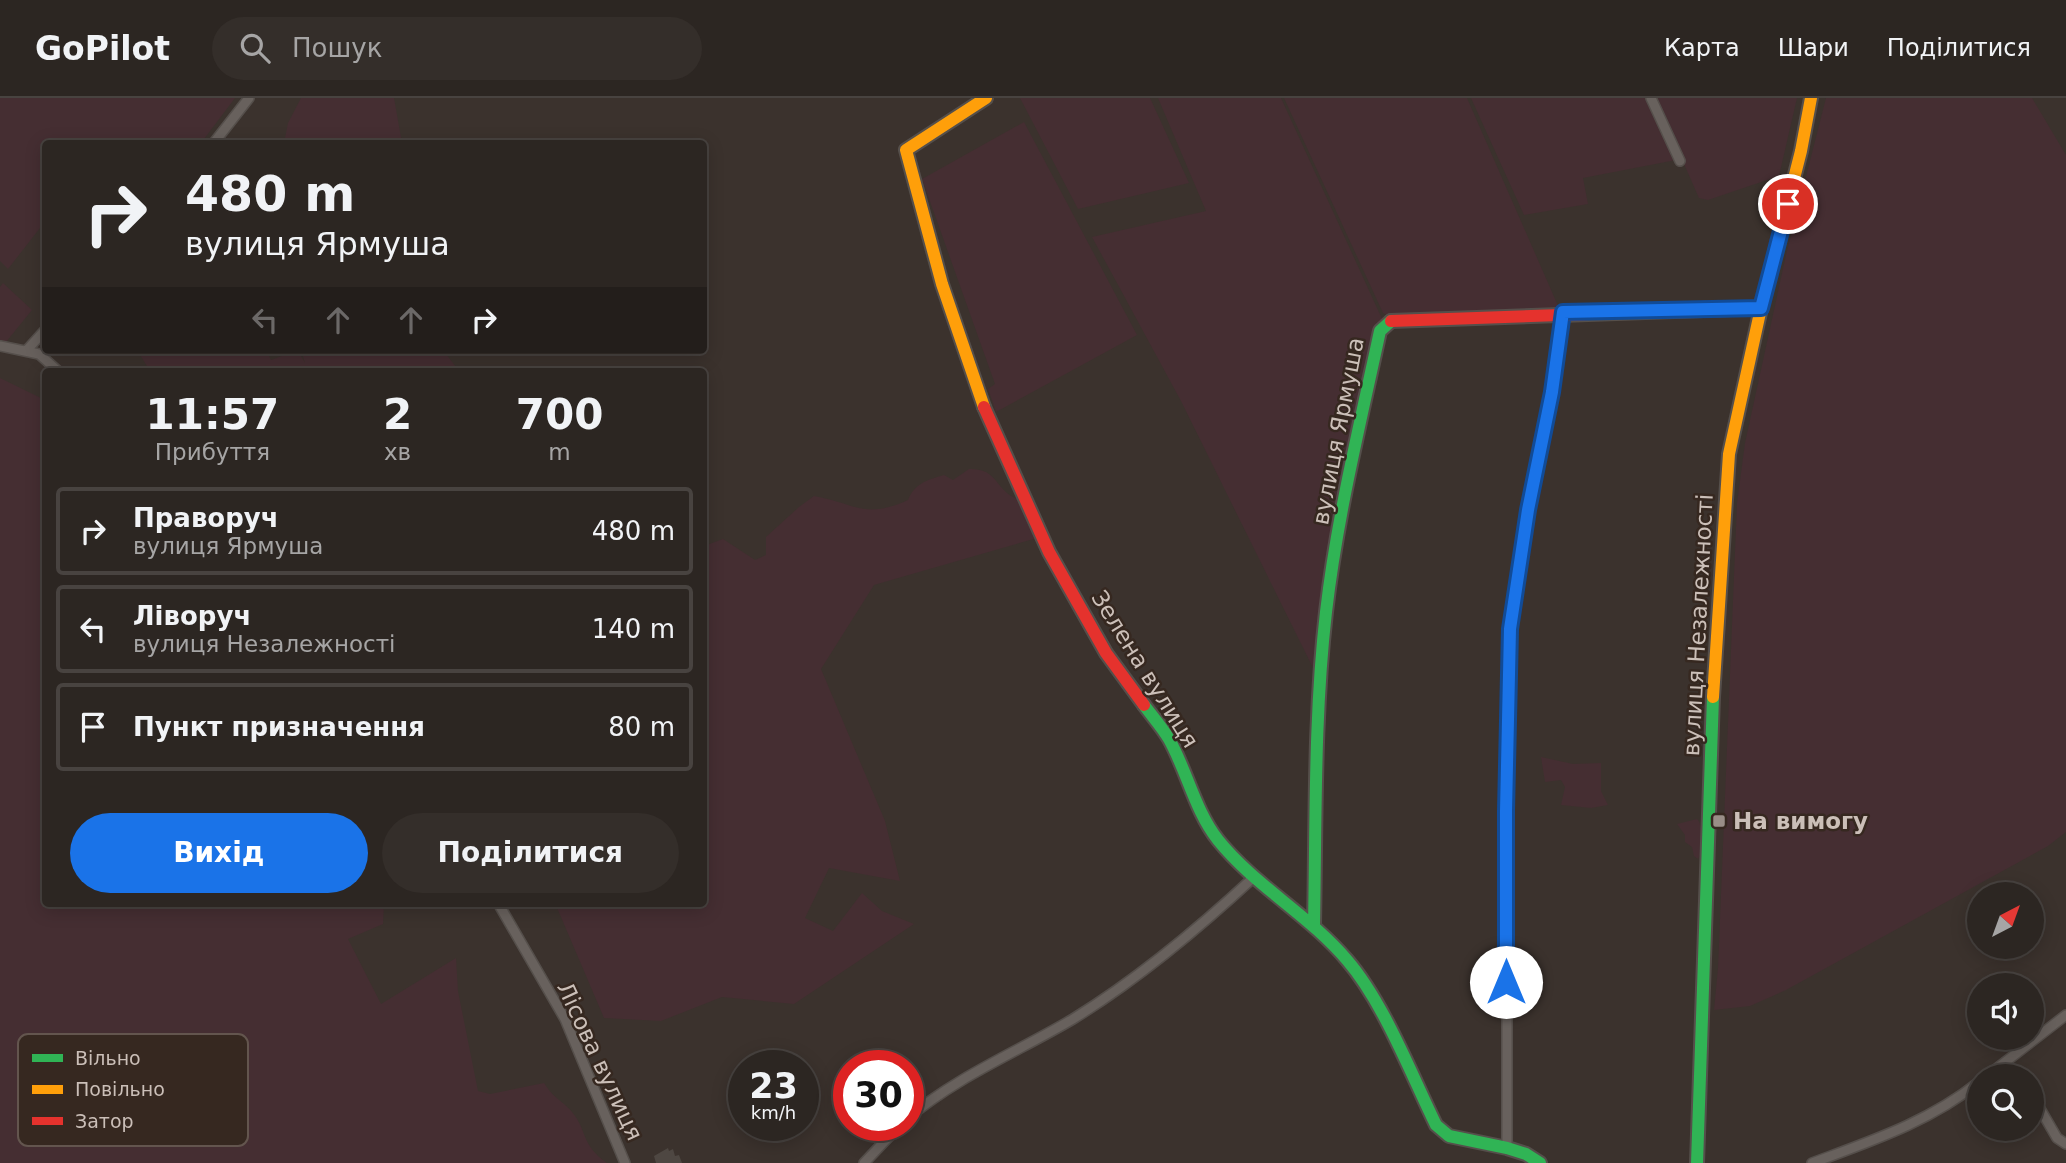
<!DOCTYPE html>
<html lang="uk">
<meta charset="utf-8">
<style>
:root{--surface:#2c2622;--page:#342e2a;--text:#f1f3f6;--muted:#a6a5a5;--line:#484340;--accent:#1a73e8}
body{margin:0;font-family:"DejaVu Sans",sans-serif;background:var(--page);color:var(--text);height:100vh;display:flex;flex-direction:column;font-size:26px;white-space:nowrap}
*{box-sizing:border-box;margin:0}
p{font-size:23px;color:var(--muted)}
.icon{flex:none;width:38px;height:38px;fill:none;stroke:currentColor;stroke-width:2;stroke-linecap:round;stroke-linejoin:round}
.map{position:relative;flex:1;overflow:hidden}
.panel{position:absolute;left:42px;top:270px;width:665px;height:539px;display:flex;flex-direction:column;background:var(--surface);border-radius:7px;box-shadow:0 4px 18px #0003,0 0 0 2px var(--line)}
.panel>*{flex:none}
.banner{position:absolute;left:42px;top:42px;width:665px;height:214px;border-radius:7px;box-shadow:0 4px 18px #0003,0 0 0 2px var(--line);background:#2c2622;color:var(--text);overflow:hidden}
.needle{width:46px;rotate:41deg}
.buttons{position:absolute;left:1967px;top:784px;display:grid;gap:14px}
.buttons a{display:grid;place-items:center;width:77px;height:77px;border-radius:50%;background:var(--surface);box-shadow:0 4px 18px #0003,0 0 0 2px var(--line);font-size:35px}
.speed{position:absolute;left:728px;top:952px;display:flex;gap:14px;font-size:35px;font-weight:700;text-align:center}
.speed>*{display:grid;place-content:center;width:91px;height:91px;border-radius:50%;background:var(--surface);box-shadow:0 4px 18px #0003,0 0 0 2px var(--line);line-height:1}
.speed small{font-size:18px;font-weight:400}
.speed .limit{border:10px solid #d22;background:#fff;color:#111}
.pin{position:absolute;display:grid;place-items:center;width:60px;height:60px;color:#fff;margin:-30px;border:4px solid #fff;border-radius:50%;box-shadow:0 2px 7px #0007}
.me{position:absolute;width:77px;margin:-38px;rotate:0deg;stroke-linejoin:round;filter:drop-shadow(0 0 5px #0008)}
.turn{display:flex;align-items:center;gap:24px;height:147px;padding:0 28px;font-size:32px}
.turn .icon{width:91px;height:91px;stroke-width:2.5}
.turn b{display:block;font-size:49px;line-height:60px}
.lanes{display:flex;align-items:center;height:66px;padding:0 28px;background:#0003;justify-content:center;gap:35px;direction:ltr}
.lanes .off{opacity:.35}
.eta{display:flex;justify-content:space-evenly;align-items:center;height:119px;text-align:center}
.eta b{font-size:42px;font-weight:800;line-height:49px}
.primary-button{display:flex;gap:14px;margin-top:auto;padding:14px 28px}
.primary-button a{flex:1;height:80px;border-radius:42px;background:var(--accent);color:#fff;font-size:28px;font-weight:800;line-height:80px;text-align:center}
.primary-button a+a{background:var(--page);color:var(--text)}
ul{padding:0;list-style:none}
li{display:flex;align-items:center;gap:21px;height:88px;margin:0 14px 10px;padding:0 14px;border:4px solid var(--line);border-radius:7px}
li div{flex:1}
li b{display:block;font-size:26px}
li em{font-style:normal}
header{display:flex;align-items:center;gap:42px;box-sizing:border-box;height:98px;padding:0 35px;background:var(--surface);border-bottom:2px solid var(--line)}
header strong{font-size:33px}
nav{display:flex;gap:38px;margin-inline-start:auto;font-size:24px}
.search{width:490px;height:63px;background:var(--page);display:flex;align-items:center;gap:18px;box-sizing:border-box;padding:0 24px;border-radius:38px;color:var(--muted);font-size:26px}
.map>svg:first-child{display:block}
</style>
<header>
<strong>GoPilot</strong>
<div class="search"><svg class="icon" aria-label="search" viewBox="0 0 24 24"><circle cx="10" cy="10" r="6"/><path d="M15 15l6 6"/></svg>Пошук</div>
<nav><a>Карта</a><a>Шари</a><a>Поділитися</a></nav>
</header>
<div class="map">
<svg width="2066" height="1065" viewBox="0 0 2066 1065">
<rect width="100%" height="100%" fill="#3b322d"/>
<!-- green -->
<path fill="#452e32" d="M 0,0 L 235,0 L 201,45 L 46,46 L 45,135 L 40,130 L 8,171 L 0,163 Z
M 301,0 L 394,0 L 402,45 L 284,45 L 288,25 Z
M 1020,0 L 1150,0 L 1189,85 L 1078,111 Z
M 1158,0 L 1281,0 L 1383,223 L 1317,578 L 1181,303 L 1092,139 L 1206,113 Z
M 1284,0 L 1467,0 L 1559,210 L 1390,219 L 1383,215 Z
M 1471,0 L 1651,0 L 1676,62 L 1583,80 L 1588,106 L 1524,117 Z
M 1655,0 L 1797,0 L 1779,78 L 1708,102 L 1699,100 Z
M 1826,0 L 2032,0 L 2066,57 L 2066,734 L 2048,748 L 1786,892 L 1750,908 L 1714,912 L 1718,870 L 1737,405 L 1745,345 L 1786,157 Z
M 1024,24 L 1137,237 L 996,314 L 988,291 L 995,286 L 922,81 Z
M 3,185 L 32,212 L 6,244 L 0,242 L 0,189 Z
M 137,252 L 266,252 L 271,262 L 290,255 L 277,255 L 273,252 L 294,252 L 290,255 L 298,253 L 305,265 L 301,252 L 443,252 L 459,273 L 150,273 Z
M 0,280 L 45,302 L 46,805 L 384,805 L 383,826 L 348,841 L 381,906 L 456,860 L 458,893 L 478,993 L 490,996 L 544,985 C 554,1001 562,1002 572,1014 C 588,1033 580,1046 607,1065 L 0,1065 Z
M 969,371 C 998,370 994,391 1017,401 L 1037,440 L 874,487 L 821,571 L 885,723 L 900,783 L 829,770 L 805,820 L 833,833 L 862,795 L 882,813 L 914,826 L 794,906 L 722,899 L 661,923 L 604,920 L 555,805 L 704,805 L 704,448 L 723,441 L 755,462 L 766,457 L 766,439 L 799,409 L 814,398 C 855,405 864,422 908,402 C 915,385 927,382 944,377 L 953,382 Z
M 1541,659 L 1573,666 L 1601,665 L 1601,693 L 1608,707 L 1591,710 L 1561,707 L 1565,689 L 1561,682 L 1545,684 Z
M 1697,721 C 1704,728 1704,753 1698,761 L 1694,758 L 1692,749 L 1685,744 L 1685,737 L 1677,726 Z"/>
<!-- building -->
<path fill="#4e4742" d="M 668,1050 L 669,1053 L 673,1051 L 675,1058 L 679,1057 L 682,1065 L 656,1065 L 654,1058 Z"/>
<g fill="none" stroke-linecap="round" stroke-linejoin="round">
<defs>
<path id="street" d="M 1651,0 L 1680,63
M 213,46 L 249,0
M 0,248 L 39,256 L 58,273
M 27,252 L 46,231
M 498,805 L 565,921 L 625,1065
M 2005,964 L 2016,978
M 1987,978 L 2066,917
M 2032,997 L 2057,1040 L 2066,1046
M 908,1020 C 956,979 1019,953 1073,921 C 1138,881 1198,831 1254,779
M 1507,1050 L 1507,573 L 1518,472 L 1552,294 L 1563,214
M 864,1065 L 900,1027
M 1812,1065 C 1871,1043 1929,1024 1979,984"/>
<path id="fast" d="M 1144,607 C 1152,618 1162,629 1169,641 C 1187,673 1195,713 1218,742 C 1255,788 1309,817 1347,862 C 1384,905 1411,976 1436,1027 L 1449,1038 L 1507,1050 L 1526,1056 L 1540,1065
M 1314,827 C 1316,723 1314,618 1326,514 C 1337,419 1360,326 1380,233 L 1391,223
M 1697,1065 L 1713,599"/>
<path id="slow" d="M 984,309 L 942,186 L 906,52 L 986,0
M 1713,599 L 1729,356 L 1761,210 L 1801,53 L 1811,0"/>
<path id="jam" d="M 1391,223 L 1761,210
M 984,309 L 1049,454 L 1106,555 L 1144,607"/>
</defs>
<!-- street casing -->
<use href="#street" stroke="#554f4b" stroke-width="12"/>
<!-- fast casing -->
<use href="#fast" stroke="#554f4b" stroke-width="16"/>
<!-- slow casing -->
<use href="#slow" stroke="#554f4b" stroke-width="16"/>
<!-- jam casing -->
<use href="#jam" stroke="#554f4b" stroke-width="16"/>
<!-- street -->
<use href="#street" stroke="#68615d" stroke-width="9"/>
<!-- fast -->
<use href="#fast" stroke="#30b455" stroke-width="12"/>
<!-- slow -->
<use href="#slow" stroke="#ff9f0a" stroke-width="12"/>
<!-- jam -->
<use href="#jam" stroke="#e5322d" stroke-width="12"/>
</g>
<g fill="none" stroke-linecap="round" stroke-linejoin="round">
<defs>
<path id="route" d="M 1506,884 L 1506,713 L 1510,531 L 1528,412 L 1552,294 L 1563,214 L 1761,210 L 1788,106"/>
</defs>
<!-- route casing -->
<use href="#route" stroke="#114b97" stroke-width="18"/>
<!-- route -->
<use href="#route" stroke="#1a73e8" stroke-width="12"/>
</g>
<!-- markers -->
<rect fill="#998e87" stroke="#362820" stroke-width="2.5" x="1712" y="716" width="14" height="14" rx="3.5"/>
<g text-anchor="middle" stroke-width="5" stroke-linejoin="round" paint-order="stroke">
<!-- street labels -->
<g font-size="23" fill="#cbbfb8" stroke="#362820">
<text transform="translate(1338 333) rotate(-79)" y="8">вулиця Ярмуша</text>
<text transform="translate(1698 527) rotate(-87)" y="8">вулиця Незалежності</text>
<text transform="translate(1145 571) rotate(58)" y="8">Зелена вулиця</text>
<text transform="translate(600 963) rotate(65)" y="8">Лісова вулиця</text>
</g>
<!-- poi labels -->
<g font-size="23" font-weight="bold" fill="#cbbfb8" stroke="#362820" text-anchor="start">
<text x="1733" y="731">На вимогу</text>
</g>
</g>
<!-- legend -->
<rect x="18" y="936" width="230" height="112" rx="10" fill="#362820" stroke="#63554e" stroke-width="2"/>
<rect x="32" y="956" width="31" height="8" fill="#30b455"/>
<rect x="32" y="987" width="31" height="9" fill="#ff9f0a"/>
<rect x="32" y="1019" width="31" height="8" fill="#e5322d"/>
<g font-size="19" fill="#cbbfb8">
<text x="75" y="967">Вільно</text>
<text x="75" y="998">Повільно</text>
<text x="75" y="1030">Затор</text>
</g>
</svg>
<div class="buttons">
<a><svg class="needle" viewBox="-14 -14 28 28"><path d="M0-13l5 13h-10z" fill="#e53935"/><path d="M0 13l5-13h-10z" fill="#a6a5a5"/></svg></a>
<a><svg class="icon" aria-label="sound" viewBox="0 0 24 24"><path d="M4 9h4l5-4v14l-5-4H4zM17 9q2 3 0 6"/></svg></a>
<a><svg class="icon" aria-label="search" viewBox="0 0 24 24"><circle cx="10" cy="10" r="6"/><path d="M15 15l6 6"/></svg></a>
</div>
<div class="speed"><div>23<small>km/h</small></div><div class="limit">30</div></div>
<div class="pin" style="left:1788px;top:106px;background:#d93025"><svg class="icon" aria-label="arrive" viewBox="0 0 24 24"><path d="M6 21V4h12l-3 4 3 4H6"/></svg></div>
<svg class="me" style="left:1506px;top:884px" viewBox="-20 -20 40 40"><circle r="19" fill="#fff"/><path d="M0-13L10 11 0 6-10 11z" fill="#1a73e8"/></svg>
<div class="banner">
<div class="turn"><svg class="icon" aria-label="right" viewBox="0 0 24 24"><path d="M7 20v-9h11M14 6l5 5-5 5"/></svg><div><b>480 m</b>вулиця Ярмуша</div></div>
<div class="lanes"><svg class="icon off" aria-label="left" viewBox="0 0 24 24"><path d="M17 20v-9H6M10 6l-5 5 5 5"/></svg><svg class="icon off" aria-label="ahead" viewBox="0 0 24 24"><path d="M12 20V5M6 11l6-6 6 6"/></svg><svg class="icon off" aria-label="ahead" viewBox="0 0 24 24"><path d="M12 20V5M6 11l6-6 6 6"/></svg><svg class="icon" aria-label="right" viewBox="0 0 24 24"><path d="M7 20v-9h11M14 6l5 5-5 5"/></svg></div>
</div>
<section class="panel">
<div class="eta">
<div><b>11:57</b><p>Прибуття</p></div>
<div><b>2</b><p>хв</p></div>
<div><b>700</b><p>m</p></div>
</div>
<ul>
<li><svg class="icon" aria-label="right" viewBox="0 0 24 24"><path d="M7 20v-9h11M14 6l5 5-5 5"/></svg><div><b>Праворуч</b><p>вулиця Ярмуша</p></div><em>480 m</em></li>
<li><svg class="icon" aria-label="left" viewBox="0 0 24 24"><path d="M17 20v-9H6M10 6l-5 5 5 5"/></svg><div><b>Ліворуч</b><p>вулиця Незалежності</p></div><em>140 m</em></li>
<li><svg class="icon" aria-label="arrive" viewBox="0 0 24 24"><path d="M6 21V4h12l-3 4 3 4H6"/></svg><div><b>Пункт призначення</b></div><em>80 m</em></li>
</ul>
<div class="primary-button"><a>Вихід</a><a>Поділитися</a></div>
</section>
</div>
